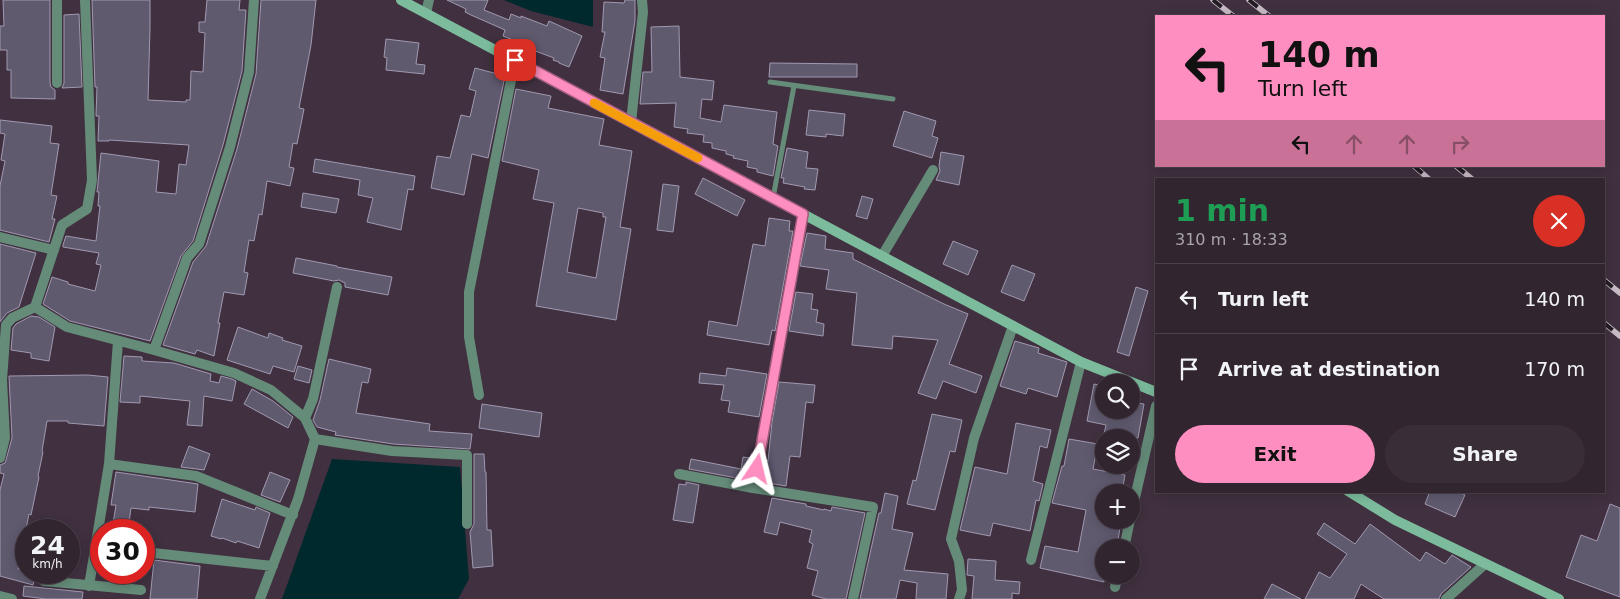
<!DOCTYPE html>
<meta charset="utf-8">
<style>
:root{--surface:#312530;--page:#392d38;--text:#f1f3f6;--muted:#a8a5ab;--line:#4c424c;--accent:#fd8ebf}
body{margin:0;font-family:"DejaVu Sans",sans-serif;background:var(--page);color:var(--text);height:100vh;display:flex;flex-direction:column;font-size:19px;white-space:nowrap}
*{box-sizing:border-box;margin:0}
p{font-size:16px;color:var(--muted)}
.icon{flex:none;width:28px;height:28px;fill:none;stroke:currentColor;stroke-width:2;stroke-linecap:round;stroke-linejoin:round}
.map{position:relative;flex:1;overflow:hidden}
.panel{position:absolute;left:1155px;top:178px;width:450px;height:315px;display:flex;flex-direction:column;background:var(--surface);border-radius:0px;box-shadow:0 2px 12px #0003,0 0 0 1px var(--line)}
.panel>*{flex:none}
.hud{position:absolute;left:1155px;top:15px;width:450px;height:152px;border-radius:0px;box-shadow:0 2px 12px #0003,0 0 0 1px var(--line);background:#fd8ebf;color:#111;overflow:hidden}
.buttons{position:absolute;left:1095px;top:374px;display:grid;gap:10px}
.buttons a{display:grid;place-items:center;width:45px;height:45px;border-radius:50%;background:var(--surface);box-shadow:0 2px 12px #0003,0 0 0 1px var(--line);font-size:25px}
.speed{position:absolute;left:15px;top:519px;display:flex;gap:10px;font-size:25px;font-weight:700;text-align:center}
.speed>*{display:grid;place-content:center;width:65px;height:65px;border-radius:50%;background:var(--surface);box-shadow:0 2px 12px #0003,0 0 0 1px var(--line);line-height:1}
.speed small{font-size:12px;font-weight:400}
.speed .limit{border:8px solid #d22;background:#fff;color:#111}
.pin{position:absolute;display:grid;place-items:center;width:42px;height:42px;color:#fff;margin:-21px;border-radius:10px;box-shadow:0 2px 8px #0006}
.me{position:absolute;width:55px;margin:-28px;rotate:10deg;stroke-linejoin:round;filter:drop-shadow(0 0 4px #0008)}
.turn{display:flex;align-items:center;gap:18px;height:105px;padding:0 20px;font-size:22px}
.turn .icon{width:65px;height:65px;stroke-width:2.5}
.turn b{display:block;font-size:35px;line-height:42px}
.lanes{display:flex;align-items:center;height:48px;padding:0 20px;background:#0003;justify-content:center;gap:25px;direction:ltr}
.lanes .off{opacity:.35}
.round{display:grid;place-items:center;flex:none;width:52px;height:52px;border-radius:26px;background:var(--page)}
.overview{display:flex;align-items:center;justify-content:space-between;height:85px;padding:0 20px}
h1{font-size:30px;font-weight:800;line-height:38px;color:#1e9e55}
.action{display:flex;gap:10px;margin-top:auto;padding:10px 20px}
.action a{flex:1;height:58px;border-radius:30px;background:var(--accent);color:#111;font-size:20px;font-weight:800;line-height:58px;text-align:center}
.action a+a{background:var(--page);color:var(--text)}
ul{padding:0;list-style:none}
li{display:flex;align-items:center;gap:15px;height:70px;padding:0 20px;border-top:1px solid var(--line)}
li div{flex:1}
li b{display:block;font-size:19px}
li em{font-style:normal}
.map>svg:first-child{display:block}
</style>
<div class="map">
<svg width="1620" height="599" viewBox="0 0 1620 599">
<rect width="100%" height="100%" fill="#413140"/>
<!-- water -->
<path fill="#00292d" d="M 504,0 L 593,0 L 593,27 L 531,11 Z
M 332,459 L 460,467 L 469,579 L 458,599 L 282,599 Z"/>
<!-- building -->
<path fill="#605a6f" stroke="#a099b0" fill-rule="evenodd" d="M 3,0 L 50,0 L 50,83 L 51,87 L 55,90 L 55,99 L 11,98 L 11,70 L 7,70 L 7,50 L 0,50 L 0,26 L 4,26 Z
M 92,0 L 150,0 L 150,28 L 148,100 L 186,102 L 186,100 L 190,100 L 191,71 L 203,72 L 205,33 L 199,32 L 199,22 L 205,22 L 207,0 L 240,0 L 239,10 L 246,10 L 242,71 L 223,145 L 193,241 L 181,256 L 150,341 L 70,321 L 43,304 L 52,277 L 68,282 L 68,284 L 95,291 L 101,265 L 96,264 L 99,253 L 63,247 L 63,245 L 66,236 L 96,241 L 100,206 L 98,206 L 99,192 L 97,192 L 101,153 L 159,161 L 156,192 L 176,194 L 179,164 L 186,165 L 189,145 L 109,140 L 109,141 L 98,141 L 99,116 L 96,116 L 97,87 L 95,87 Z
M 261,0 L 316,0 L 311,45 L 299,108 L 304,109 L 297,144 L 293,143 L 289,167 L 294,168 L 290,186 L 267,181 L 262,215 L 259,214 L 254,241 L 249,240 L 244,272 L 248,273 L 244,295 L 224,292 L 218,323 L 220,323 L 214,356 L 197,350 L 195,354 L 163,345 L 193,262 L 206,246 L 237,149 L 256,74 Z
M 447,0 L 488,0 L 484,10 L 509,20 L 511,14 L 521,18 L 521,16 L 547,26 L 549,21 L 582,36 L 569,67 L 559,63 L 559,62 L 553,60 L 554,58 L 522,46 L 523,44 L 503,36 L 505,30 L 471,15 L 465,12 L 466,9 Z
M 625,0 L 635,0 L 635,21 L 623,94 L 600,90 L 605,58 L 600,57 L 605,32 L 602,32 L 604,2 L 624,3 Z
M 79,14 L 82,87 L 62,88 L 64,83 L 64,15 Z
M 679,26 L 680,77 L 714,81 L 712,100 L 702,99 L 700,118 L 721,122 L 724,105 L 777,112 L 773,144 L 778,146 L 773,176 L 757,172 L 757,169 L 747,167 L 748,161 L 733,158 L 734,156 L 726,154 L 726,151 L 712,148 L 712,143 L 703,142 L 704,135 L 687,133 L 688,129 L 674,127 L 676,103 L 640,104 L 643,72 L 652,72 L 651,27 Z
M 386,39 L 419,43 L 416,64 L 425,65 L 424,74 L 386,70 L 387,58 L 384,57 Z
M 770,63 L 857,64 L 857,77 L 769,77 Z
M 475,68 L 505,76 L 488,158 L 472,154 L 464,195 L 431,188 L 437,156 L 450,158 L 461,115 L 470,117 L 476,91 L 469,89 Z
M 516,89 L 551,96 L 548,108 L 604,119 L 599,145 L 632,151 L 620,227 L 631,229 L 616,320 L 536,306 L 554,203 L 533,199 L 539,170 L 502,161 ZM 578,208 L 603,213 L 603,217 L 606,217 L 596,278 L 567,272 Z
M 809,110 L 845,114 L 843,136 L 826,134 L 826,137 L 806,135 Z
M 904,111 L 936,121 L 932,136 L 938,138 L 932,158 L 893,146 Z
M 0,120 L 52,126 L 50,143 L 59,144 L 51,195 L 57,196 L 52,219 L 55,219 L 49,242 L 0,230 L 0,186 L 5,161 L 1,160 L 5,134 L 0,133 Z
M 787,148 L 808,152 L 806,168 L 818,169 L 815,190 L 804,189 L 805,187 L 783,183 L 784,178 L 781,178 Z
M 941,152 L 964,156 L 959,185 L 936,180 L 940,171 L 939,166 Z
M 315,159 L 415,176 L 413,190 L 408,189 L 401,230 L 367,222 L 373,198 L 358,195 L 360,180 L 313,172 Z
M 703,178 L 745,200 L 737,216 L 695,194 Z
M 663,184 L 679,186 L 673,232 L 657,230 Z
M 303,193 L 339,199 L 336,213 L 301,207 Z
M 862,196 L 873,199 L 867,219 L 856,216 Z
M 769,218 L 790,221 L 789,231 L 793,231 L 775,331 L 772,330 L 769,345 L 707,335 L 709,321 L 737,326 L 753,244 L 765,246 Z
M 807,233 L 826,236 L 825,249 L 853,253 L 853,259 L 944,304 L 968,314 L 949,364 L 982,376 L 976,393 L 943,381 L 936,399 L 918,393 L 938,340 L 893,336 L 892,349 L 852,345 L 857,293 L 826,289 L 829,270 L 800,266 Z
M 953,241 L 978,251 L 968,275 L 943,264 Z
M 0,244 L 36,253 L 19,307 L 7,313 L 0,322 Z
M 296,258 L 337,266 L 337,267 L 392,277 L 388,295 L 345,287 L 345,283 L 339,280 L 334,281 L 293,273 Z
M 1012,265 L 1035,274 L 1024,301 L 1001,292 Z
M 1136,287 L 1148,291 L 1129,356 L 1117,352 Z
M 796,292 L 813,294 L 811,309 L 818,310 L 816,322 L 824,324 L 823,336 L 789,331 Z
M 31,316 L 39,317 L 55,327 L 49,361 L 31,358 L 31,353 L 11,350 L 13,328 L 16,324 Z
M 238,327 L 268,338 L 269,333 L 283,338 L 282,340 L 302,346 L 294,372 L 273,366 L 270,374 L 227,360 Z
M 1015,341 L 1039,348 L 1038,353 L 1067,362 L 1057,397 L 1028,388 L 1026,394 L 1000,386 Z
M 124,356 L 142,357 L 142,361 L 174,363 L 211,374 L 210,381 L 219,383 L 221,376 L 232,379 L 236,381 L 232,401 L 204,396 L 202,426 L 187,425 L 190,401 L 140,396 L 140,403 L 120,402 Z
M 329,359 L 371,369 L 368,383 L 362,382 L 356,413 L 430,424 L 429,431 L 472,434 L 470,449 L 393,444 L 335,435 L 336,432 L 317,427 L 313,420 L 320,400 Z
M 298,366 L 312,370 L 309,383 L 294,379 Z
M 727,368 L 767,374 L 759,417 L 728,412 L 730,401 L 721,400 L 724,385 L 699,383 L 700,373 L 726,376 Z
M 88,375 L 108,377 L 104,426 L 68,423 L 68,421 L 47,421 L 42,451 L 43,452 L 38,476 L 39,477 L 31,515 L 29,514 L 18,569 L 26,571 L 26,572 L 36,573 L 33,585 L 0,576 L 0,490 L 4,474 L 0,473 L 0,465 L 5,463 L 6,460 L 12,438 L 9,376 Z
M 779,382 L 815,385 L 813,403 L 806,402 L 800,457 L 790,456 L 786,486 L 761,482 L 765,460 L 768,461 L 772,422 Z
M 1094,384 L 1104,386 L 1104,410 L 1131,410 L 1131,402 L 1144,404 L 1138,438 L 1103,438 L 1106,425 L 1087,421 Z
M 252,389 L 273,401 L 293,417 L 288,428 L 244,404 Z
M 482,404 L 542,413 L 539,437 L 479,428 Z
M 932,414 L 962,420 L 955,452 L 950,451 L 935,510 L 907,504 L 913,480 L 916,481 Z
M 1016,423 L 1051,430 L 1047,448 L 1040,446 L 1033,481 L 1043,484 L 1039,501 L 1036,500 L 1030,531 L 993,523 L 990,536 L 960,530 L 975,467 L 1007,474 Z
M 1069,439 L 1098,444 L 1093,469 L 1125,475 L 1122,492 L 1104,492 L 1104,520 L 1121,520 L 1117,548 L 1104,548 L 1104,582 L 1040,568 L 1045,546 L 1078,552 L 1086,510 L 1052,503 L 1062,466 L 1064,466 Z
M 189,446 L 210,454 L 204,470 L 181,467 Z
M 474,454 L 484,454 L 485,472 L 486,472 L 487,530 L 491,530 L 493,566 L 473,568 L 470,532 L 474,524 Z
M 743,457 L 751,458 L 747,480 L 689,469 L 691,459 L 741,469 Z
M 116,472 L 198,484 L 195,512 L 149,507 L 149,510 L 131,508 L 128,530 L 112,530 L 116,505 L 111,505 Z
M 270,472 L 290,480 L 280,502 L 261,495 Z
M 686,482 L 699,485 L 693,523 L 673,520 L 679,484 L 686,485 Z
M 1430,491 L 1457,491 L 1465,495 L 1455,517 L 1425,504 Z
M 885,493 L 898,496 L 892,529 L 913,533 L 904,570 L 948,574 L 946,599 L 916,599 L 917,583 L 900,580 L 896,599 L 860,599 L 879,513 L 881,513 Z
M 772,498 L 806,504 L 806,506 L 824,510 L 824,509 L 831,511 L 832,507 L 865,513 L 846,599 L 826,599 L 812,595 L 818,571 L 807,568 L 813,544 L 809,542 L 812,530 L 780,522 L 777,535 L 764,532 Z
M 222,499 L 255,510 L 256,507 L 270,513 L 259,548 L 237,541 L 236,543 L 222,538 L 221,539 L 211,536 Z
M 1610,504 L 1620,508 L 1620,597 L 1566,577 L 1581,535 L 1597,541 Z
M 1324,523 L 1355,544 L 1370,524 L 1420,561 L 1426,552 L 1445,564 L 1452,555 L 1471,567 L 1441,594 L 1439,599 L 1384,599 L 1361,584 L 1354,599 L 1305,599 L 1319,572 L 1330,578 L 1347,554 L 1317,534 Z
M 968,559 L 996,561 L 995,580 L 1020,582 L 1019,594 L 1012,593 L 1012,599 L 972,599 L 974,576 L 967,575 Z
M 154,560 L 200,566 L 197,599 L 150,599 Z
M 1272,584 L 1301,599 L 1264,599 Z
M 24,586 L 83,592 L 82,599 L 46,599 L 23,596 Z"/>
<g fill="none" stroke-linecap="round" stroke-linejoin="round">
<!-- service -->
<path stroke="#658c79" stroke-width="5" d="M 770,82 L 893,99
M 773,198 L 794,86"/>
<!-- minor -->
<path stroke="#658c79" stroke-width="10" d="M 57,0 L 57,83
M 426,13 L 429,0
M 631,122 L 643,12 L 642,0
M 0,237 L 54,250
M 882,256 L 933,170
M 35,307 L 67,327 L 154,350 L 234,373 L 271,390 L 305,418 L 315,439 L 298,499 L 260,599
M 154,350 L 187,258 L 199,244 L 230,147 L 249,72 L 254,0
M 479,395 L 469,337 L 469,292 L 515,60
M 305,418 L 313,399 L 337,287
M 315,439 L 392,451 L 467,455 L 467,524
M 0,458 L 5,438 L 2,380 L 6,325 L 12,318 L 35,307 L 62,225 L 87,209 L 92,180 L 85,0
M 109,464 L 196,476 L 293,515
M 679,474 L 753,488 L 873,507 L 853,599
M 753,488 L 803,214
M 1131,515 L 1156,406
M 1124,548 L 1130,520
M 144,552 L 273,566
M 1031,560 L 1081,362
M 44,581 L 141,590
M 89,586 L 109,464 L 118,341
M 1115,587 L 1118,575
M 0,596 L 12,599
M 959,599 L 962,590 L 959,561 L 951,539 L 974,438 L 1013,326
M 1446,599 L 1485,564"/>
<!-- secondary -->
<path stroke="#7cbc9d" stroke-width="10" d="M 401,0 L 1081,362 L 1156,392
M 1348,491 L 1395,520 L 1559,599"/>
<defs>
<path id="rail" d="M 1213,0 L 1233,16
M 1249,0 L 1269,16
M 1414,166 L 1429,179
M 1456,166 L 1472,179
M 1604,280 L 1620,293
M 1604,323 L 1620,336"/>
</defs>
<!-- rail casing -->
<use href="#rail" stroke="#c7bbc6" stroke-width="5.5"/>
<!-- rail -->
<use href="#rail" stroke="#231c23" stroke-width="4" stroke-dasharray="11" stroke-linecap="butt"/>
</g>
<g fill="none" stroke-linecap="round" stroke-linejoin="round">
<defs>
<path id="route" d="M 515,60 L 803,214 L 757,469"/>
</defs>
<!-- route casing -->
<use href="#route" stroke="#a45c7c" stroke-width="12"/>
<!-- route -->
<use href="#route" stroke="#fd8ebf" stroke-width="9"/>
<!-- slow -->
<path stroke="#f59e0b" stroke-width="9" d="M 594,103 L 698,158"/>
</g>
</svg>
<div class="buttons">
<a><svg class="icon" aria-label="search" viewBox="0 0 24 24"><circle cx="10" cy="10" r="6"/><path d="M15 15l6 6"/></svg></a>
<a><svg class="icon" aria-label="layers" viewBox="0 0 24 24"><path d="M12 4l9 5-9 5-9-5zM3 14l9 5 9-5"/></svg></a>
<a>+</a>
<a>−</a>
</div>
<div class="speed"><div>24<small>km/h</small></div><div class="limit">30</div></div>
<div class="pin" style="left:515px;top:60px;background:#d93025"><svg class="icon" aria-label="arrive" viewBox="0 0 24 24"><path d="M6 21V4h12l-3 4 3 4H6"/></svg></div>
<svg class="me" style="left:757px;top:469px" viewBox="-20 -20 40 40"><path d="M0-17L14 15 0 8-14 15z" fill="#fd8ebf" stroke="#fff" stroke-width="4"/></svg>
<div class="hud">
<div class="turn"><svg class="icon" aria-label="left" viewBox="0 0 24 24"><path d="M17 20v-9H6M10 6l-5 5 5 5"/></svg><div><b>140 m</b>Turn left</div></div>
<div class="lanes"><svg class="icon" aria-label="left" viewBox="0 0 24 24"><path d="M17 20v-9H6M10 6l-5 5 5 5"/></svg><svg class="icon off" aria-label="ahead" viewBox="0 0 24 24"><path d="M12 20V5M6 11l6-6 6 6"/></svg><svg class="icon off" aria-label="ahead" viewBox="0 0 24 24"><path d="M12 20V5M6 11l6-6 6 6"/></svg><svg class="icon off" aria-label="right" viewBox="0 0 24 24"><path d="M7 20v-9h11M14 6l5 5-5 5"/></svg></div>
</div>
<section class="panel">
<div class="overview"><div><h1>1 min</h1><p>310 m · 18:33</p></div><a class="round" style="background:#d93025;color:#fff"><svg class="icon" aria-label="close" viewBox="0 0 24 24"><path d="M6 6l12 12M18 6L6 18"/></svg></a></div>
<ul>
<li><svg class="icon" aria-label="left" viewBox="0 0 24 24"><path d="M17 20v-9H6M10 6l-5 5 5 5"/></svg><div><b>Turn left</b></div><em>140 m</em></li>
<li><svg class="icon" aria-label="arrive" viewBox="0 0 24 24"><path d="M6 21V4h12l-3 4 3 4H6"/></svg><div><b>Arrive at destination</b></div><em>170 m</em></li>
</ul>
<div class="action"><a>Exit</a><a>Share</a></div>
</section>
</div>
